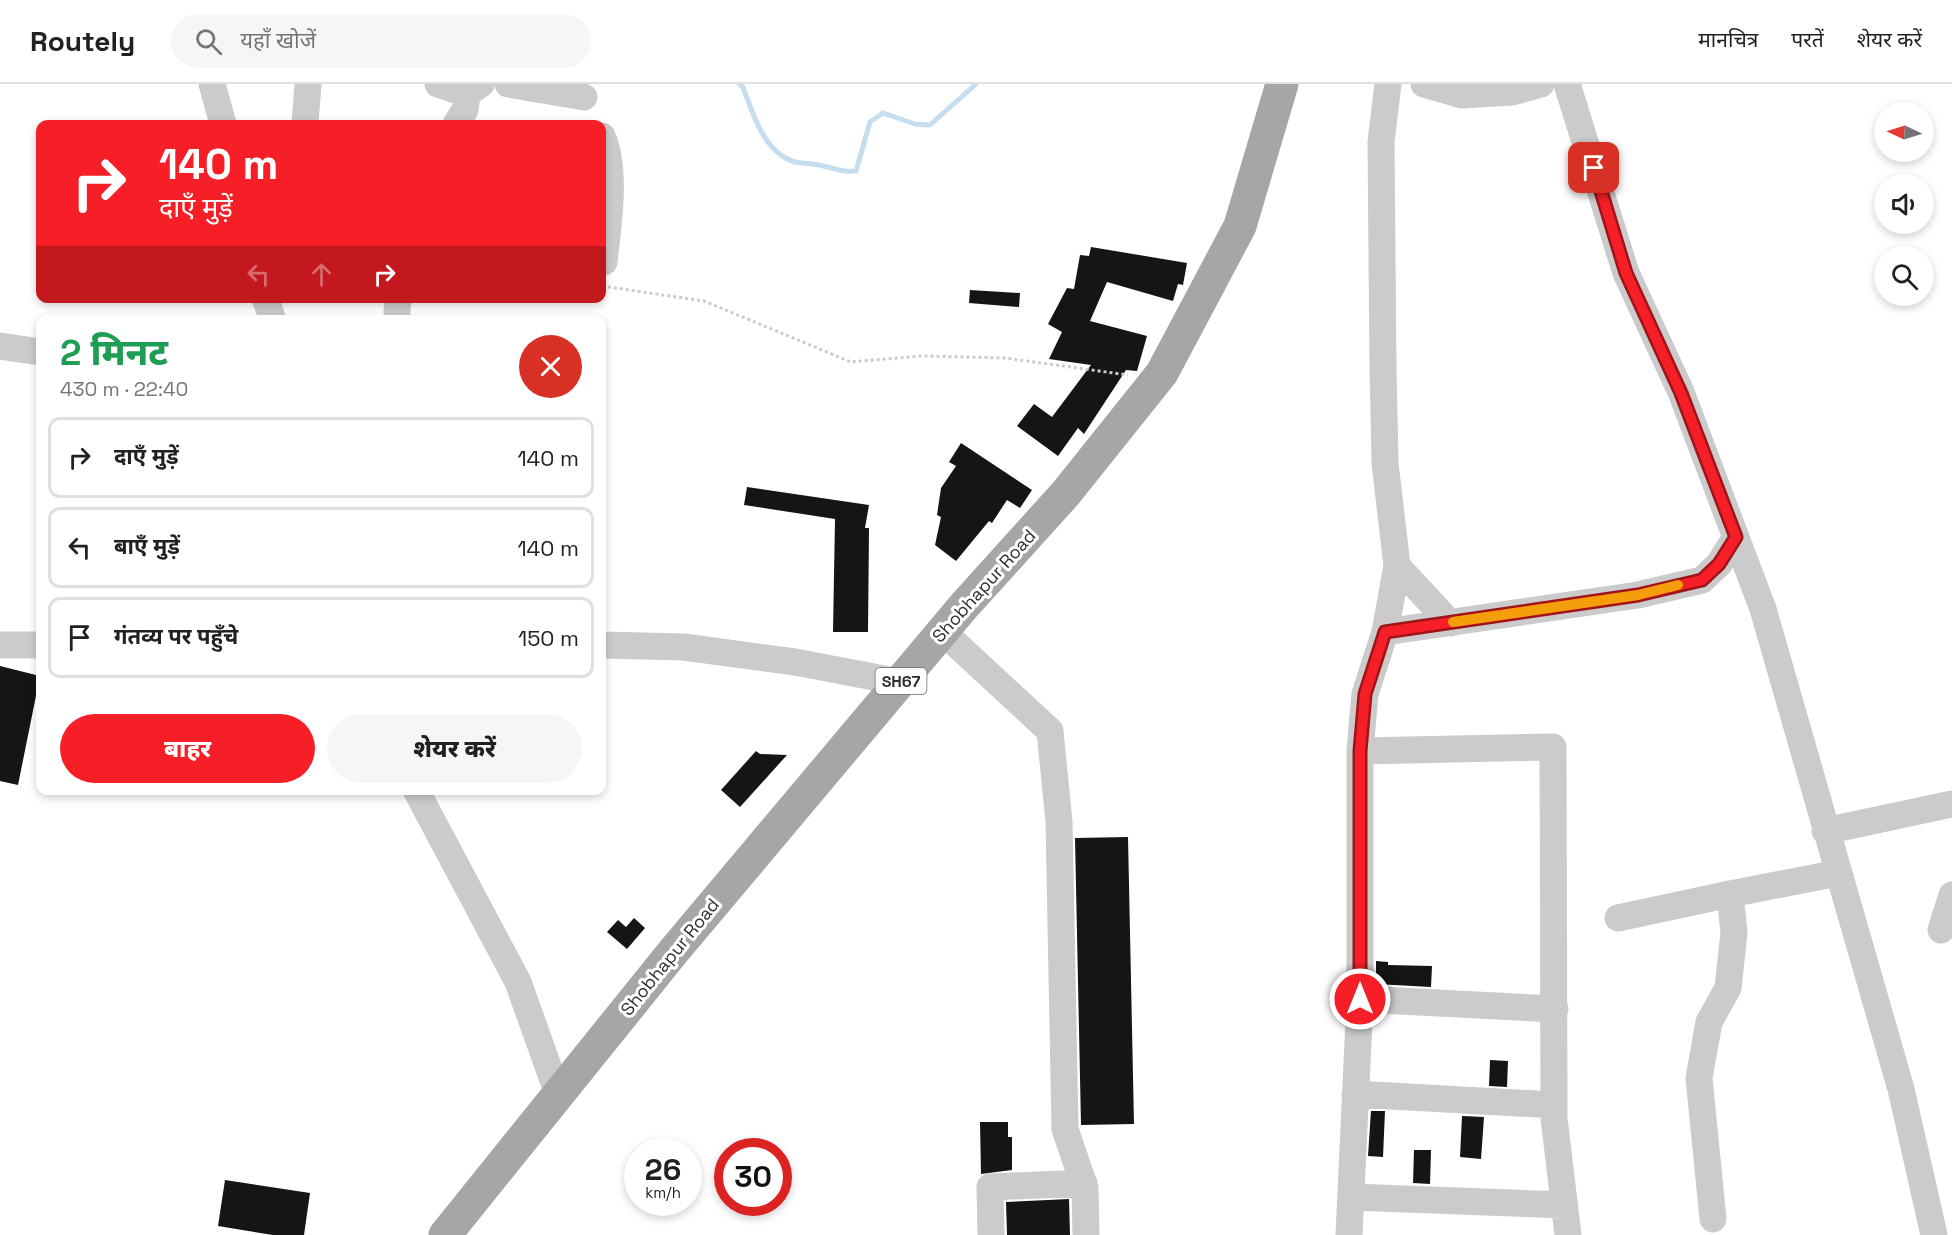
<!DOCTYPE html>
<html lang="hi">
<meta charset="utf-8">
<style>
:root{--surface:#fff;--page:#f6f6f6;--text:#202124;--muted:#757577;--line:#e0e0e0;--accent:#f61f27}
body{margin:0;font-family:"Space Grotesk","Noto Sans Devanagari",sans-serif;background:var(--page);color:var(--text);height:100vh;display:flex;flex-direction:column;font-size:22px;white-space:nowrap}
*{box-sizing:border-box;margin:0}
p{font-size:20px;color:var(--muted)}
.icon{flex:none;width:33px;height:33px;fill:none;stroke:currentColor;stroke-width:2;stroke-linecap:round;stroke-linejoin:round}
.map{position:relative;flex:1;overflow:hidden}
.details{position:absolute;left:36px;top:231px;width:570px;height:480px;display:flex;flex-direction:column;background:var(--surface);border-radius:12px;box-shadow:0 3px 9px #0003}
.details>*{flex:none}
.guide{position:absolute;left:36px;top:36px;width:570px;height:183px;border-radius:12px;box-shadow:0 3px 9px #0003;background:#f61f27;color:#fff;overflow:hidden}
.needle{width:39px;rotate:274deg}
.controls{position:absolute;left:1874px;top:18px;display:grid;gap:12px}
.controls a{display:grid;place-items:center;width:60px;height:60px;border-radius:50%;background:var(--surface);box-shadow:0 3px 9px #0003;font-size:30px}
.speed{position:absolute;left:624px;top:1054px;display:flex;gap:12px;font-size:30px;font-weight:700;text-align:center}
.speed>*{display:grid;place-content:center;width:78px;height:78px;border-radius:50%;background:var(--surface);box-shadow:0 3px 9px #0003;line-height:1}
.speed small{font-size:15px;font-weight:400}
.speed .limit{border:9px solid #d22;background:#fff;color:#111}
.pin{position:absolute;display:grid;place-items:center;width:51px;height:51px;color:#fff;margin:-26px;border-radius:12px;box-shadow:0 3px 9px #0006}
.me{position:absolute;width:66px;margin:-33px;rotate:0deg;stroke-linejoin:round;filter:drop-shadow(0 0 4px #0008)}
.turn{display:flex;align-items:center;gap:21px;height:126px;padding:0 24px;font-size:27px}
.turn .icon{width:78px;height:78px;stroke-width:2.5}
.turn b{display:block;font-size:42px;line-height:51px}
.lanes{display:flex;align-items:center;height:57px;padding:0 24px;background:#0003;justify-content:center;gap:30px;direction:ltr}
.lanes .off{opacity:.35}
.round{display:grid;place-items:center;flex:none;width:63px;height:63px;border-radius:32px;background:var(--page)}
.summary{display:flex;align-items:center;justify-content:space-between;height:102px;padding:0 24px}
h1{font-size:36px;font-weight:800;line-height:45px;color:#1e9e55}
.action{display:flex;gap:12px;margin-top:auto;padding:12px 24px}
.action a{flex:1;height:69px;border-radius:36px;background:var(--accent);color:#fff;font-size:24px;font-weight:800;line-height:69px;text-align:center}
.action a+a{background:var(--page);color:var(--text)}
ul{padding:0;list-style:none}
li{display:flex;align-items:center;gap:18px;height:81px;margin:0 12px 9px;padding:0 12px;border:3px solid var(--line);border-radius:12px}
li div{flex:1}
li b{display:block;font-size:22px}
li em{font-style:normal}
header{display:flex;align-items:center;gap:36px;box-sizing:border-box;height:84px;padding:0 30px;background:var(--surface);border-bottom:2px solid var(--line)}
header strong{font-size:28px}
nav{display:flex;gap:33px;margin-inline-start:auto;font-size:21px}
.search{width:420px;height:54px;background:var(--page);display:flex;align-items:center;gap:15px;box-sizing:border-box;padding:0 21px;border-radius:33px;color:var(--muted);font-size:22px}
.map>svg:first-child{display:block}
</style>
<header>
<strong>Routely</strong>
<div class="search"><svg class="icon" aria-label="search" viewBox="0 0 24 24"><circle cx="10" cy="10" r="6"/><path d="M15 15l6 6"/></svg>यहाँ खोजें</div>
<nav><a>मानचित्र</a><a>परतें</a><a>शेयर करें</a></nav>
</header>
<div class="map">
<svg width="1952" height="1151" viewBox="0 0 1952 1151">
<rect width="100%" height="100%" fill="#fff"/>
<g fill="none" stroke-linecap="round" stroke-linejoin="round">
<!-- stream -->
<path stroke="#c4ddef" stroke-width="5" d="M 739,0 L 743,3 C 753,30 764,69 795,78 C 804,80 814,79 823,82 C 835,84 843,89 856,87 L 870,38 L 883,29 L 915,40 L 930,41 L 976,0"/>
</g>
<!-- building -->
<path fill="#151515" d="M 1091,163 L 1187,179 L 1183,201 L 1178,200 L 1173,217 L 1107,198 L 1090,237 L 1147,252 L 1137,287 L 1126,286 L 1084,350 L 1078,344 L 1058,372 L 1017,342 L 1034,320 L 1052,333 L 1091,281 L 1049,275 L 1062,248 L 1048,240 L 1067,204 L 1074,205 L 1080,171 L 1089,172 Z
M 970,206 L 1020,209 L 1019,223 L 969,219 Z
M 961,359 L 1032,406 L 1020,424 L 1007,416 L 992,439 L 989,437 L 956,477 L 935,461 L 941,433 L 937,431 L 941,404 L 956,382 L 949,378 Z
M 747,403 L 869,421 L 865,444 L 869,444 L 868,548 L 833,548 L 835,435 L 744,421 Z
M 0,582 L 40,592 L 18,701 L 0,697 Z
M 756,667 L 760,670 L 787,671 L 740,723 L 721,706 Z
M 1128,753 L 1134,1040 L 1081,1041 L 1075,754 Z
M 634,834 L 645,844 L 627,865 L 607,848 L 618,836 L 626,843 Z
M 1376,877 L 1388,878 L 1388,881 L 1432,882 L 1431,903 L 1376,900 Z
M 1490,976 L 1508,977 L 1507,1003 L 1489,1002 Z
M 1371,1027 L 1385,1027 L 1383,1073 L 1368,1072 Z
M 1462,1032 L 1484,1033 L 1481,1075 L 1460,1073 Z
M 980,1038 L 1008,1038 L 1008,1053 L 1012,1053 L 1012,1086 L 981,1090 Z
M 1414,1066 L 1431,1066 L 1430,1100 L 1413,1099 Z
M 225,1096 L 310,1109 L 304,1151 L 273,1151 L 218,1142 Z
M 1069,1115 L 1070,1151 L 1007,1151 L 1006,1118 Z"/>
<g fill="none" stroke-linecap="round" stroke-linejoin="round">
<!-- path -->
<path stroke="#cbcbcb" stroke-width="3" stroke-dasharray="3 3" stroke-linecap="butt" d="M 602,202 L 704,217 L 851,278 L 922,272 L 1005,274 L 1128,291"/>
<!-- minor -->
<path stroke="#cbcbcb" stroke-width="27" d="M 212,0 L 223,40
M 438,0 L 467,10
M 508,0 L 584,13
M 1424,0 L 1462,11 L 1512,8 L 1541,0
M 1567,0 L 1626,189 L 1681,308 L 1763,525 L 1901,1005 L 1934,1151
M 305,40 L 308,0
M 456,40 L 465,26 L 467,10 L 481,0
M 602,52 C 617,86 608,142 604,178
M 265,214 L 273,236
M 397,228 L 398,214
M 0,262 L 40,268
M 1397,482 L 1450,539
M 942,547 L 1050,647 L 1059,738 L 1065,1045 L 1085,1104 L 1086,1151
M 1385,548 L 1397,482 L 1385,379 L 1383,283 L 1381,58 L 1388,0
M 0,561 L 40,561
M 602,561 L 684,563 L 795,578 L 900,598
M 1360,667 L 1553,663 L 1554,1034 L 1568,1151
M 416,706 L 518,898 L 558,1010
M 1825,747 L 1952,720
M 1618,834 L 1730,810
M 1941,846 L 1952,811
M 1360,915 L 1555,925
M 1355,1010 L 1554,1021
M 1351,1113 L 1564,1121
M 1713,1135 L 1699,994 L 1709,938 L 1728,904 L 1734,849 L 1730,810 L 1838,789
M 991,1151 L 990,1103 L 1084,1099
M 1349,1151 L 1360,915 L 1360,667 L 1365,610 L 1385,548 L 1638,511 L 1702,496 L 1719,480 L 1736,453"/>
<!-- major -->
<path stroke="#a6a6a6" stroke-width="33" d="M 445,1151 L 673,868 L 963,523 L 1066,409 L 1162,289 L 1240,142 L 1282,0"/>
</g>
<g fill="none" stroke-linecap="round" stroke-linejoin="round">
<defs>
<path id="route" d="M 1360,915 L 1360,667 L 1365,610 L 1385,548 L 1638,511 L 1702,496 L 1719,480 L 1736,453 L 1681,309 L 1626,189 L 1594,84"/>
</defs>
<!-- route casing -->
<use href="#route" stroke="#a01419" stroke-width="15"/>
<!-- route -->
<use href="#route" stroke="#f61f27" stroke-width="10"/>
<!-- slow -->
<path stroke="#f59e0b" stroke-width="10" d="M 1453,538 L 1638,511 L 1678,501"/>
</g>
<g text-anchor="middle" stroke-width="6" stroke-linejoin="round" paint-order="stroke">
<!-- shield labels -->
<rect fill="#fff" stroke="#6d6d6d" stroke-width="1.5" x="875.5" y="584" width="51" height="26" rx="4.5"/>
<g font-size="16" font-weight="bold" fill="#2e2e2e">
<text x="901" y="603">SH67</text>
</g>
<!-- street labels -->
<g font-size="18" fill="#2e2e2e" stroke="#fff">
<text transform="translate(984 502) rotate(-48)" y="6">Shobhapur Road</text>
<text transform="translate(670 873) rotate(-51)" y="6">Shobhapur Road</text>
</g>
</g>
</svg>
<div class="controls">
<a><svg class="needle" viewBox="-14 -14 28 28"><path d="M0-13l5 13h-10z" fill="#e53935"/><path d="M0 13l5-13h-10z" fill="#757577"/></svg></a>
<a><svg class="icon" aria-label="sound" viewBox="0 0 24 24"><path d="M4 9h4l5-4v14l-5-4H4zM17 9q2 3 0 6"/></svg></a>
<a><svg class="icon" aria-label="search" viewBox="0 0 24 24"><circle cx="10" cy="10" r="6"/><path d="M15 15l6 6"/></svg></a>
</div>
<div class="speed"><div>26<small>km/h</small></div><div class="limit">30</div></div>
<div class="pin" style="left:1594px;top:84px;background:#d93025"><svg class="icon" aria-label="arrive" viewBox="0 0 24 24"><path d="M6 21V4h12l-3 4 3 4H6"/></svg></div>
<svg class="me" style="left:1360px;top:915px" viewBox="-20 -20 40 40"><circle r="17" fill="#f61f27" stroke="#fff" stroke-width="3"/><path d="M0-11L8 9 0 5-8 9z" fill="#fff"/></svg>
<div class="guide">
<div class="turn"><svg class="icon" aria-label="right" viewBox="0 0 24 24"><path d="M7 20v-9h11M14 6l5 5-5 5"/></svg><div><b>140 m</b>दाएँ मुड़ें</div></div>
<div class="lanes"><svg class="icon off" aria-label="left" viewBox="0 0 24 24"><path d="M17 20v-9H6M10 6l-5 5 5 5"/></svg><svg class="icon off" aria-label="ahead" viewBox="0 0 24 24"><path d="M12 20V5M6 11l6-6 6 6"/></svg><svg class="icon" aria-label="right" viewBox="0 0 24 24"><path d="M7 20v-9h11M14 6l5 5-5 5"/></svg></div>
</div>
<section class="details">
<div class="summary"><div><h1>2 मिनट</h1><p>430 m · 22:40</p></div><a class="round" style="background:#d93025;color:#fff"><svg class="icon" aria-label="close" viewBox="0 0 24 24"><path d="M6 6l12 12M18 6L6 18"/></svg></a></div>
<ul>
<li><svg class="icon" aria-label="right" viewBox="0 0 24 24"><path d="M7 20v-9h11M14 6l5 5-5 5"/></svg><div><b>दाएँ मुड़ें</b></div><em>140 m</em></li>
<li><svg class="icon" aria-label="left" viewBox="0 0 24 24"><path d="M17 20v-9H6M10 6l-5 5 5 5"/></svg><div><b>बाएँ मुड़ें</b></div><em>140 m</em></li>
<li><svg class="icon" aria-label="arrive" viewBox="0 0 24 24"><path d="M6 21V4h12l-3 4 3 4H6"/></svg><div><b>गंतव्य पर पहुँचे</b></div><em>150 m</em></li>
</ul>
<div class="action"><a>बाहर</a><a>शेयर करें</a></div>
</section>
</div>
